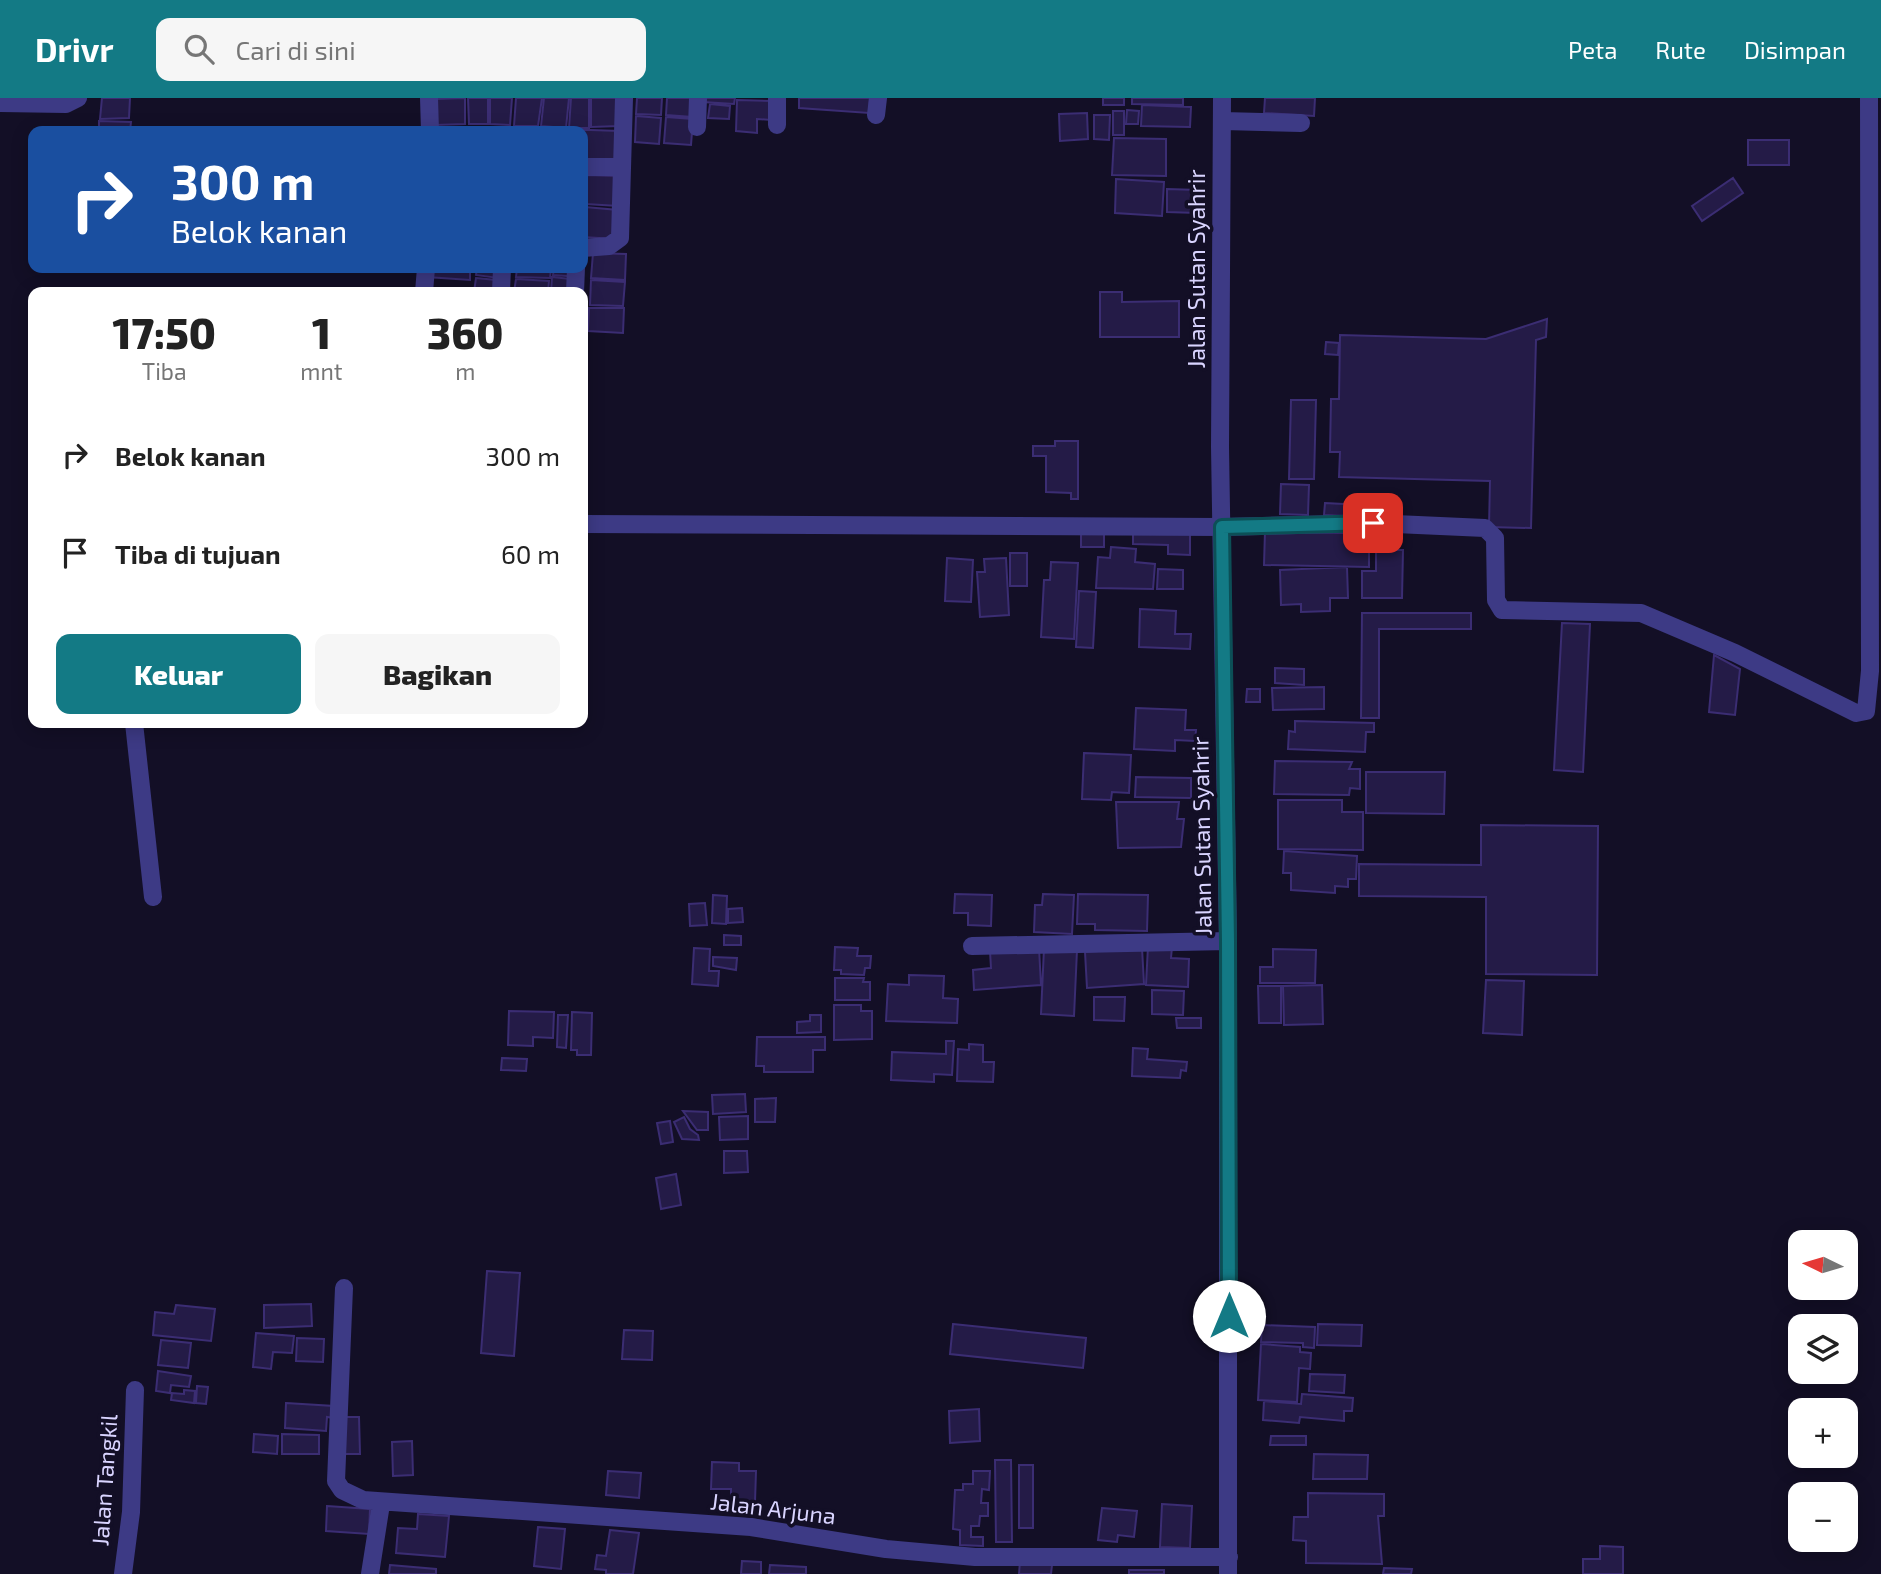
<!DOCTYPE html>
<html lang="id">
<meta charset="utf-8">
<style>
:root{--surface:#fff;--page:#f6f6f6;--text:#222;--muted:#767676;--accent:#137a85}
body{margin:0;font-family:"Exo 2",sans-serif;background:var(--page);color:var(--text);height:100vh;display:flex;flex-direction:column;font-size:26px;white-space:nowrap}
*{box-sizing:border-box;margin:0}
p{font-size:23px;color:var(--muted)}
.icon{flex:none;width:38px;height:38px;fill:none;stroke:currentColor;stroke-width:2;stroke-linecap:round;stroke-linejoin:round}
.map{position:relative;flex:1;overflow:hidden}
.drawer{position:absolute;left:28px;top:189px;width:560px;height:441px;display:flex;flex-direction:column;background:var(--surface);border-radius:14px;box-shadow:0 4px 18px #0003}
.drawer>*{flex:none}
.hud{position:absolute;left:28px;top:28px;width:560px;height:147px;border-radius:14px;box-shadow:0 4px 18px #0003;background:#1a4fa0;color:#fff;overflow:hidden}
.needle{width:46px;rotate:275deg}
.buttons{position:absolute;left:1788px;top:1132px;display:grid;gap:14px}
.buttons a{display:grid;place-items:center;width:70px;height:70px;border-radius:14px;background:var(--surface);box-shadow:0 4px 18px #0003;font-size:35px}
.pin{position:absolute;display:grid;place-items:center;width:60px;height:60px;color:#fff;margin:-30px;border-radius:14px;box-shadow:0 4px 10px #0006}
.me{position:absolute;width:77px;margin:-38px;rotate:0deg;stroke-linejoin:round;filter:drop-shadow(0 0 5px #0008)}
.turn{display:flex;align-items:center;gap:24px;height:147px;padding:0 28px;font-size:32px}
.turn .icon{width:91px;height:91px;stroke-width:2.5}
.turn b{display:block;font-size:49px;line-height:60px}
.eta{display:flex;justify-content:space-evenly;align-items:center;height:119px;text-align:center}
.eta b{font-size:42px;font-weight:800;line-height:49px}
.button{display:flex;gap:14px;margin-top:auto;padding:14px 28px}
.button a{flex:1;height:80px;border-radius:14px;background:var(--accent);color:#fff;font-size:28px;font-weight:800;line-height:80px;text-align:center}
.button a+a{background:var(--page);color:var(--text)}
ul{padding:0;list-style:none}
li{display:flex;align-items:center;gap:21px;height:98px;padding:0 28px}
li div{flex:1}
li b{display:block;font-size:26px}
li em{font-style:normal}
header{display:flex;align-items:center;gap:42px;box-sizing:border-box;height:98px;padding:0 35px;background:var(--accent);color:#fff}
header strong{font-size:33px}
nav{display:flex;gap:38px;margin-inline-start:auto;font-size:24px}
.search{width:490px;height:63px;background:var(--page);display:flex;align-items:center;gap:18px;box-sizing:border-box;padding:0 24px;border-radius:14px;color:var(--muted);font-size:26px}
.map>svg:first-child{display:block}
</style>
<header>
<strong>Drivr</strong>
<div class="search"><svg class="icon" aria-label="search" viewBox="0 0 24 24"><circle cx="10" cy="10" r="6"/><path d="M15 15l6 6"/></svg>Cari di sini</div>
<nav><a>Peta</a><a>Rute</a><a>Disimpan</a></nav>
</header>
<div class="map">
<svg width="1881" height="1476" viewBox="0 0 1881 1476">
<rect width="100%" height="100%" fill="#130f26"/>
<!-- building -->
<path fill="#241b47" stroke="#3b2d73" stroke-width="2" d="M 102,0 L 130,0 L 129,20 L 100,21 Z
M 465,0 L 465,26 L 435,27 L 435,1 Z
M 468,0 L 488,0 L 488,26 L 469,26 Z
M 490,0 L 512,0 L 510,27 L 490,26 Z
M 516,0 L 542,0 L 538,28 L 514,28 Z
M 544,0 L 569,0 L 566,30 L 541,28 Z
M 571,0 L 589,0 L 589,30 L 569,30 Z
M 591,0 L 620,0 L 619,28 L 591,29 Z
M 637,0 L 662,0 L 661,17 L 636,16 Z
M 667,0 L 694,0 L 693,19 L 666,17 Z
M 704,0 L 735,0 L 734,6 L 703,4 Z
M 799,0 L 870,0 L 869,15 L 799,10 Z
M 1103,0 L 1124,0 L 1124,7 L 1103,7 Z
M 1132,0 L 1183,0 L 1183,7 L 1132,6 Z
M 1265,0 L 1315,0 L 1314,18 L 1264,15 Z
M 737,2 L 772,3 L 771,22 L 757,21 L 757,35 L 736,33 Z
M 710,6 L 730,8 L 729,21 L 708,20 Z
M 1142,7 L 1191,9 L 1190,29 L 1141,28 Z
M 1127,12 L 1139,13 L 1138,26 L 1126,26 Z
M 1113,13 L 1124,13 L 1124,37 L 1113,37 Z
M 1087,15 L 1088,41 L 1060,43 L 1059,16 Z
M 1094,17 L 1110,17 L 1109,42 L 1094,41 Z
M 636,18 L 661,20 L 659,46 L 635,44 Z
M 666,19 L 693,21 L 691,47 L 664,45 Z
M 99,23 L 131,24 L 130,33 L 99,33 Z
M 561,31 L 620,33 L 618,63 L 583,63 L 583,33 Z
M 1114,40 L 1166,41 L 1166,78 L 1112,77 Z
M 1748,42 L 1789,42 L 1789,67 L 1748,67 Z
M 587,77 L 619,78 L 618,108 L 586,106 Z
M 1733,80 L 1743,95 L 1702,123 L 1692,108 Z
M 1116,81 L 1164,84 L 1162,118 L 1115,115 Z
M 1167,91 L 1198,92 L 1197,115 L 1167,114 Z
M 585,109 L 618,112 L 615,141 L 583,139 Z
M 593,155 L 626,156 L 625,182 L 591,180 Z
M 428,170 L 470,170 L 470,182 L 427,179 Z
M 477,170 L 507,170 L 505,181 L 476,177 Z
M 517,170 L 551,170 L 550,180 L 516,179 Z
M 554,170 L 581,170 L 580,179 L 553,177 Z
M 552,179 L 580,182 L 580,194 L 551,194 Z
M 476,180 L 506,183 L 505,194 L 474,194 Z
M 516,181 L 549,183 L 548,194 L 514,194 Z
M 591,182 L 625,184 L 623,208 L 590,207 Z
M 1100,194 L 1122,194 L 1122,204 L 1179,203 L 1179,239 L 1100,239 Z
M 589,210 L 624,210 L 623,235 L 588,233 Z
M 1547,221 L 1546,239 L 1536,242 L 1531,430 L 1489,429 L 1490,383 L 1339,379 L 1340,354 L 1330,354 L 1331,301 L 1339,301 L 1340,237 L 1486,241 Z
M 1326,244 L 1339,245 L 1338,257 L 1325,256 Z
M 1291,302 L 1316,302 L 1314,381 L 1289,381 Z
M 1055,343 L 1078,343 L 1078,401 L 1071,401 L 1071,395 L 1046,394 L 1046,358 L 1033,358 L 1033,348 L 1055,348 Z
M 1281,386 L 1309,387 L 1308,417 L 1280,416 Z
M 1325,405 L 1362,407 L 1361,419 L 1324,417 Z
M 1133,424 L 1190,425 L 1190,457 L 1168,456 L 1168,447 L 1133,446 Z
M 1081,429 L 1104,429 L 1104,449 L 1081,449 Z
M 1265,433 L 1345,435 L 1345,445 L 1369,445 L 1369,469 L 1264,467 Z
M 1111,449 L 1136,451 L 1135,464 L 1155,466 L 1153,491 L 1096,490 L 1098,459 L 1110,460 Z
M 1376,452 L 1403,452 L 1402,500 L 1362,500 L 1362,473 L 1376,473 Z
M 1010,455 L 1027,455 L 1027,488 L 1010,488 Z
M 947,460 L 973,462 L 971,504 L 945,503 Z
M 1006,460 L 1009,517 L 980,519 L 977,474 L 985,474 L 984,461 Z
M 1051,464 L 1078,465 L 1074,541 L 1041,539 L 1044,482 L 1050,482 Z
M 1347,469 L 1348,500 L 1330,500 L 1330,513 L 1301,514 L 1301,506 L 1281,507 L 1280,472 Z
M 1158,471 L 1183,472 L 1183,491 L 1157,491 Z
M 1079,493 L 1096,494 L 1093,550 L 1076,549 Z
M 1140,511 L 1176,513 L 1175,536 L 1191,536 L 1190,551 L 1139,549 Z
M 1362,515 L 1471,515 L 1471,531 L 1379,531 L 1379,620 L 1361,620 Z
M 1562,525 L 1590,526 L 1583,674 L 1554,672 Z
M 1714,557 L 1740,571 L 1735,617 L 1709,614 Z
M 1275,570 L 1304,571 L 1304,587 L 1275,585 Z
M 1324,589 L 1324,611 L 1273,612 L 1272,590 Z
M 1247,591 L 1260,591 L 1260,604 L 1246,604 Z
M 1136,610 L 1186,612 L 1185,632 L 1196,632 L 1195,643 L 1175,642 L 1175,653 L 1134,651 Z
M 1295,623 L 1374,625 L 1374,634 L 1366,634 L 1365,654 L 1288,651 L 1289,633 L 1295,634 Z
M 1084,655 L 1131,657 L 1129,695 L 1112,694 L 1111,702 L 1082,701 Z
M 1275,663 L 1352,664 L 1349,671 L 1360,671 L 1360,691 L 1350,690 L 1349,697 L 1274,696 Z
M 1366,674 L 1445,674 L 1444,716 L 1366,715 Z
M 1136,679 L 1191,680 L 1191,700 L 1135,699 Z
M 1278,702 L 1342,702 L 1342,714 L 1363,714 L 1363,752 L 1278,751 Z
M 1116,704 L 1179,704 L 1177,721 L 1184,721 L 1181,749 L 1118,750 Z
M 1481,727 L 1598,728 L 1597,877 L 1486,876 L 1486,799 L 1359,798 L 1359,766 L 1481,767 Z
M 1284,753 L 1357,758 L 1356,781 L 1348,781 L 1348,789 L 1335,788 L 1335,795 L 1291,792 L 1291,775 L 1283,775 Z
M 955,796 L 992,797 L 991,828 L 968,827 L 968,815 L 954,815 Z
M 1043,796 L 1074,797 L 1072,836 L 1034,834 L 1035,807 L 1042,807 Z
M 1078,796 L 1148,797 L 1147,833 L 1095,832 L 1095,826 L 1077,826 Z
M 713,797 L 727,798 L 726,826 L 712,825 Z
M 705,805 L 707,827 L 690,828 L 689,806 Z
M 742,810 L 743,824 L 728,825 L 728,811 Z
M 724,837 L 741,838 L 741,847 L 724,847 Z
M 1148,848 L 1172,849 L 1171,860 L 1189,861 L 1188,889 L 1146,887 Z
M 835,849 L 858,850 L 857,858 L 871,858 L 870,870 L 865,870 L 864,877 L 841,876 L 841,872 L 834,872 Z
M 694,850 L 710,851 L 709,873 L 719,873 L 718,888 L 692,886 Z
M 1039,850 L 1041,887 L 974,892 L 973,872 L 991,870 L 990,853 Z
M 1044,850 L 1077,852 L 1074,918 L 1041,916 Z
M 1142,850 L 1144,886 L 1087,890 L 1085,854 Z
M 1273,851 L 1316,852 L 1315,885 L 1260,885 L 1260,869 L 1273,869 Z
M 713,859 L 737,860 L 736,872 L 713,868 Z
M 909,877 L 944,878 L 943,900 L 958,901 L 957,925 L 886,923 L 888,886 L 909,887 Z
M 835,880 L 864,880 L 863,884 L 870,884 L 870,902 L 835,902 Z
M 1486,882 L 1524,883 L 1522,937 L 1483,935 Z
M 1322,887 L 1323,926 L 1284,927 L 1283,888 Z
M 1258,888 L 1281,888 L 1281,925 L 1259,925 Z
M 1152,892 L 1184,893 L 1183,917 L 1152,916 Z
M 1094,899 L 1125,899 L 1124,923 L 1094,922 Z
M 834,907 L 861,907 L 861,913 L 872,913 L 872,941 L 834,942 Z
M 509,913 L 554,914 L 553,940 L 533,939 L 533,948 L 508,947 Z
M 572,914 L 592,915 L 591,957 L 577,957 L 577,952 L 571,952 Z
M 558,917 L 568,917 L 566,950 L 557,949 Z
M 810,917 L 821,917 L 821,934 L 797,935 L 797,924 L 810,923 Z
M 1176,920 L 1201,920 L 1201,930 L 1177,930 Z
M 757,939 L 825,939 L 825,952 L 813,952 L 813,974 L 764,974 L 764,968 L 756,968 Z
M 946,943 L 954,943 L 952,977 L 934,976 L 934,984 L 891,982 L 892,954 L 946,956 Z
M 969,946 L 983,947 L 983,964 L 994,964 L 993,984 L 957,983 L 958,951 L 969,952 Z
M 1133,950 L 1148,951 L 1147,961 L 1187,964 L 1186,973 L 1181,972 L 1180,980 L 1132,978 Z
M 502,960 L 527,961 L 526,973 L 501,972 Z
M 745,996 L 746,1014 L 713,1016 L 712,997 Z
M 776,1000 L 775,1024 L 755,1024 L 755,1001 Z
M 683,1013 L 708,1014 L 708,1032 L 697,1032 Z
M 748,1018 L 748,1041 L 720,1042 L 719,1019 Z
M 684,1019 L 690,1031 L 698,1037 L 699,1042 L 682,1041 L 674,1024 Z
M 670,1023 L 673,1044 L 661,1046 L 657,1025 Z
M 724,1053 L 747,1053 L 748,1074 L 724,1075 Z
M 676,1076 L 681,1107 L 661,1111 L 656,1080 Z
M 487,1173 L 520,1175 L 514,1258 L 481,1255 Z
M 311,1206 L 312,1228 L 264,1230 L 264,1207 Z
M 176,1207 L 215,1211 L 211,1243 L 153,1237 L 155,1214 L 174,1216 Z
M 953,1226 L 1086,1240 L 1083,1270 L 950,1256 Z
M 1318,1226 L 1362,1227 L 1361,1248 L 1317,1247 Z
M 1262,1227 L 1315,1229 L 1314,1250 L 1303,1249 L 1303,1245 L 1261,1244 Z
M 624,1232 L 653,1233 L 652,1262 L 622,1261 Z
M 256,1235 L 294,1238 L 292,1255 L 273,1254 L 271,1271 L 253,1269 Z
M 297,1240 L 324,1241 L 323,1264 L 296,1263 Z
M 161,1242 L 191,1245 L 188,1270 L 158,1267 Z
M 1261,1246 L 1300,1249 L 1300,1254 L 1311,1255 L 1310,1271 L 1299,1270 L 1297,1304 L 1258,1302 Z
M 158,1273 L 191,1278 L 189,1289 L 171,1287 L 170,1295 L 156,1293 Z
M 1310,1276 L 1345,1277 L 1344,1295 L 1309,1293 Z
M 197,1288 L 208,1289 L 206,1306 L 196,1305 Z
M 184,1292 L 195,1293 L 194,1305 L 171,1302 L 172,1295 L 184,1296 Z
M 1302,1296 L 1353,1300 L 1352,1313 L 1344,1313 L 1344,1323 L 1300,1319 L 1299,1325 L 1263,1322 L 1264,1303 L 1301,1306 Z
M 286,1305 L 334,1308 L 334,1320 L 327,1319 L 326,1333 L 285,1330 Z
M 979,1311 L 980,1343 L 950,1345 L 949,1313 Z
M 344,1319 L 359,1319 L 360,1356 L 344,1356 Z
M 254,1336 L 278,1338 L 277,1356 L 253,1354 Z
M 282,1336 L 319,1337 L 319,1356 L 282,1356 Z
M 1271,1338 L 1306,1338 L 1306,1347 L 1270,1347 Z
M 412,1343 L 413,1377 L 393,1378 L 392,1344 Z
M 1314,1356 L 1368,1357 L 1367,1381 L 1313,1381 Z
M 995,1362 L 1011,1362 L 1012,1444 L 996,1444 Z
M 712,1364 L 739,1365 L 739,1373 L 756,1373 L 755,1404 L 731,1404 L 731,1391 L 711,1391 Z
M 1019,1367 L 1033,1367 L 1033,1430 L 1019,1430 Z
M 608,1373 L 641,1375 L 639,1400 L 606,1397 Z
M 973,1373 L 990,1373 L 989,1392 L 982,1391 L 981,1405 L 988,1405 L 988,1418 L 980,1418 L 979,1428 L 971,1428 L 971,1439 L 983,1439 L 983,1448 L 960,1447 L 960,1432 L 953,1431 L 955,1392 L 963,1392 L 963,1386 L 973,1386 Z
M 1308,1395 L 1384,1396 L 1384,1418 L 1378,1418 L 1382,1466 L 1306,1465 L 1306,1443 L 1293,1442 L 1294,1419 L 1308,1419 Z
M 1162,1406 L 1192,1408 L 1190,1450 L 1160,1449 Z
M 327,1408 L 370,1411 L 369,1436 L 326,1433 Z
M 1102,1410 L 1137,1413 L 1134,1439 L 1118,1437 L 1117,1444 L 1098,1442 Z
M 418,1416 L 449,1418 L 445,1459 L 396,1455 L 398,1430 L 417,1431 Z
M 538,1429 L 565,1431 L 561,1471 L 534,1468 Z
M 610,1432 L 639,1435 L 633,1476 L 606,1476 L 606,1472 L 595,1471 L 597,1457 L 606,1458 Z
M 1600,1448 L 1623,1449 L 1623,1476 L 1583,1476 L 1583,1461 L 1600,1461 Z
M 742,1463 L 761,1464 L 761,1476 L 741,1476 Z
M 1020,1463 L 1052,1467 L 1051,1476 L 1019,1476 Z
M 390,1467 L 436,1471 L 436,1476 L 389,1476 Z
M 770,1467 L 806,1469 L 806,1476 L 769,1476 Z
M 1384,1470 L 1412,1471 L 1411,1476 L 1383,1476 Z
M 1129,1472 L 1164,1472 L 1164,1476 L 1129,1476 Z"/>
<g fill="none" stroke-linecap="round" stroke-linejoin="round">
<!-- minor -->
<path stroke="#3d3a85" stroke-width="18" d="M 429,0 L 430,33
M 1222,0 L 1220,349 L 1228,843 L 1228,1476
M 0,5 L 66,6 L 78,0
M 876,17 L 878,0
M 1223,23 L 1301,25
M 777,27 L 777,0
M 697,29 L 698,0
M 583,69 L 622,69
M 583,150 L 609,148 L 620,140 L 624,0
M 424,194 L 426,170
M 501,194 L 502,170
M 575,194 L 576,170
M 583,426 L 1221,429 L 1373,425 L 1485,430 L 1495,440 L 1496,502 L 1502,512 L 1641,515 L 1735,555 L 1856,615 L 1866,613 L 1870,573 L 1869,0
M 134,625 L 153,799
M 972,848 L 1228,843
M 344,1190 L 336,1383 L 342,1392 L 363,1402 L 751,1429 L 886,1451 L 975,1459 L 1229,1459
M 123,1476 L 131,1414 L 135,1292
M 370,1476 L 381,1406"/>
</g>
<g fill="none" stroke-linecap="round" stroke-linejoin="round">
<defs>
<path id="route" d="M 1229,1218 L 1228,843 L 1222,429 L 1373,425"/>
</defs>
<!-- route casing -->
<use href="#route" stroke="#0c4f56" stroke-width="18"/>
<!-- route -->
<use href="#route" stroke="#137a85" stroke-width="12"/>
</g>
<g text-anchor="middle" stroke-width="7" stroke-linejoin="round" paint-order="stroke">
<!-- street labels -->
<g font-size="23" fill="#d9d4ff" stroke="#130f26">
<text transform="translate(1197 171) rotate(-90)" y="8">Jalan Sutan Syahrir</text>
<text transform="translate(1202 738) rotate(-91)" y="8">Jalan Sutan Syahrir</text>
<text transform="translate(105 1382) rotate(-86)" y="8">Jalan Tangkil</text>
<text transform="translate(773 1411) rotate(7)" y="8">Jalan Arjuna</text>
</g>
</g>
</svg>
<div class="buttons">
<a><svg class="needle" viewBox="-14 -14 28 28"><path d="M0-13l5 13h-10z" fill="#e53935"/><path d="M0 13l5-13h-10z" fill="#767676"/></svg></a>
<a><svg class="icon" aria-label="layers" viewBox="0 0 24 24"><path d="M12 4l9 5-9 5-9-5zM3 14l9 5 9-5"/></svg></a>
<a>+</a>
<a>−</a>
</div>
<div class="pin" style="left:1373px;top:425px;background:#d93025"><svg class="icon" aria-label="arrive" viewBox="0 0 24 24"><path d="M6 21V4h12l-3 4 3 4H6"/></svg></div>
<svg class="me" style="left:1229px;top:1218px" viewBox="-20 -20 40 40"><circle r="19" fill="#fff"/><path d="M0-13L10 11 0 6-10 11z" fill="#137a85"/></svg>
<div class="hud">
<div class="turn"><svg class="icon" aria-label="right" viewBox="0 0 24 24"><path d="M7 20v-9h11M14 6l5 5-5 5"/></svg><div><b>300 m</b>Belok kanan</div></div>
</div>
<section class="drawer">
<div class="eta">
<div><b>17:50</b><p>Tiba</p></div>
<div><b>1</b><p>mnt</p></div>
<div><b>360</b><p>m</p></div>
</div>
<ul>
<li><svg class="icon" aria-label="right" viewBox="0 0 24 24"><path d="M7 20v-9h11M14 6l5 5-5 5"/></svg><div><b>Belok kanan</b></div><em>300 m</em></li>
<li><svg class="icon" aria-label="arrive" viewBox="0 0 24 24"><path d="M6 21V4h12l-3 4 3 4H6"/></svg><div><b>Tiba di tujuan</b></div><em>60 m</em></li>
</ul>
<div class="button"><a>Keluar</a><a>Bagikan</a></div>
</section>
</div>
